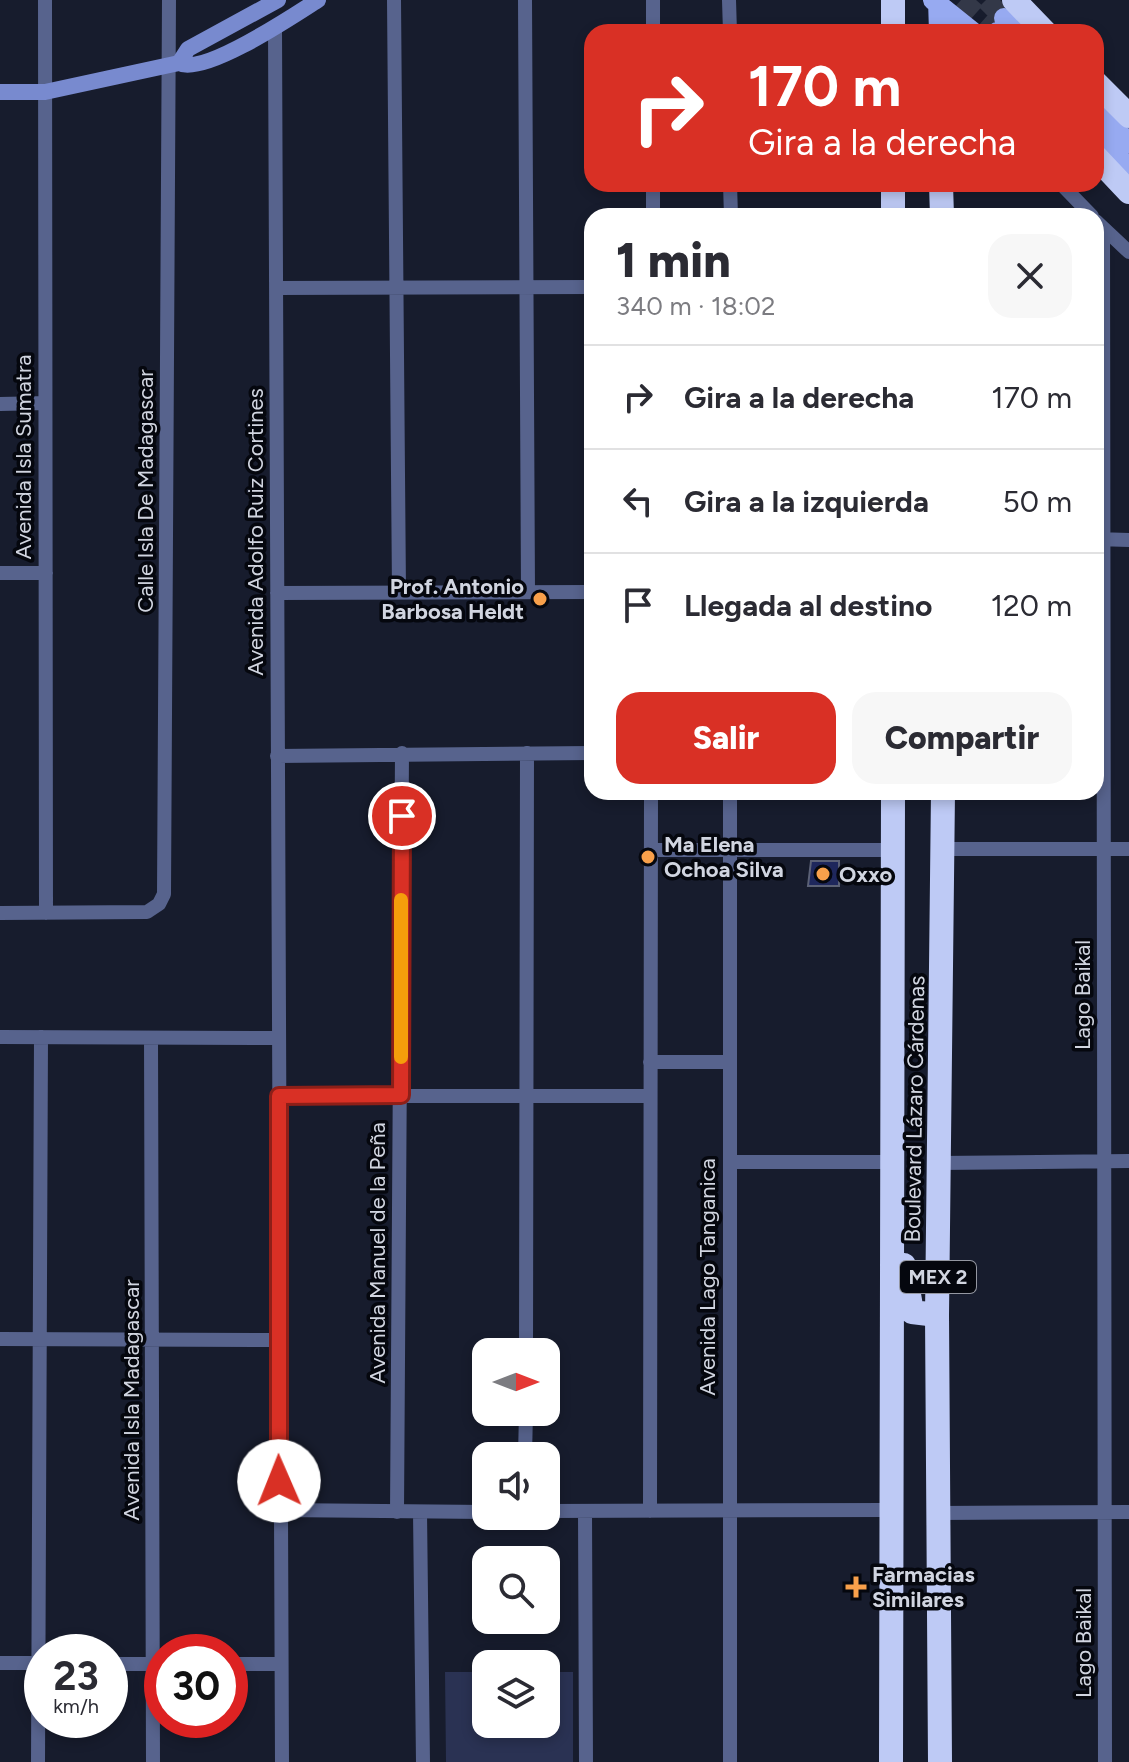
<!DOCTYPE html>
<html lang="es">
<meta charset="utf-8">
<style>
:root{--surface:#fff;--page:#f7f7f7;--text:#2b2b33;--muted:#7c7c81;--line:#e1e1e2;--accent:#d93025}
body{margin:0;font-family:Figtree,sans-serif;background:var(--page);color:var(--text);height:100vh;display:flex;flex-direction:column;font-size:30px;white-space:nowrap}
*{box-sizing:border-box;margin:0}
p{font-size:26px;color:var(--muted)}
.icon{flex:none;width:44px;height:44px;fill:none;stroke:currentColor;stroke-width:2;stroke-linecap:round;stroke-linejoin:round}
.map{position:relative;flex:1;overflow:hidden}
.side{position:absolute;left:584px;top:208px;width:520px;height:592px;display:flex;flex-direction:column;background:var(--surface);border-radius:24px;box-shadow:0 4px 12px #0003}
.side>*{flex:none}
.top-card{position:absolute;left:584px;top:24px;width:520px;height:168px;border-radius:24px;box-shadow:0 4px 12px #0003;background:#d93025;color:#fff;overflow:hidden}
.needle{width:52px;rotate:90deg}
.fabs{position:absolute;left:472px;top:1338px;display:grid;gap:16px}
.fabs a{display:grid;place-items:center;width:88px;height:88px;border-radius:16px;background:var(--surface);box-shadow:0 4px 12px #0003;font-size:40px}
.speed{position:absolute;left:24px;top:1634px;display:flex;gap:16px;font-size:40px;font-weight:700;text-align:center}
.speed>*{display:grid;place-content:center;width:104px;height:104px;border-radius:50%;background:var(--surface);box-shadow:0 4px 12px #0003;line-height:1}
.speed small{font-size:20px;font-weight:400}
.speed .limit{border:12px solid #d22;background:#fff;color:#111}
.pin{position:absolute;display:grid;place-items:center;width:68px;height:68px;color:#fff;margin:-34px;border:4px solid #fff;border-radius:50%;box-shadow:0 2px 8px #0007}
.me{position:absolute;width:88px;margin:-44px;rotate:359deg;stroke-linejoin:round;filter:drop-shadow(0 0 6px #0008)}
.turn{display:flex;align-items:center;gap:28px;height:168px;padding:0 32px;font-size:36px}
.turn .icon{width:104px;height:104px;stroke-width:2.5}
.turn b{display:block;font-size:56px;line-height:68px}
.round{display:grid;place-items:center;flex:none;width:84px;height:84px;border-radius:24px;background:var(--page)}
.summary{display:flex;align-items:center;justify-content:space-between;height:136px;padding:0 32px}
h1{font-size:48px;font-weight:800;line-height:60px}
.button{display:flex;gap:16px;margin-top:auto;padding:16px 32px}
.button a{flex:1;height:92px;border-radius:24px;background:var(--accent);color:#fff;font-size:32px;font-weight:800;line-height:92px;text-align:center}
.button a+a{background:var(--page);color:var(--text)}
ul{padding:0;list-style:none}
li{display:flex;align-items:center;gap:24px;height:104px;padding:0 32px;border-top:2px solid var(--line)}
li div{flex:1}
li b{display:block;font-size:30px}
li em{font-style:normal}
.map>svg:first-child{display:block}
</style>
<div class="map">
<svg width="1129" height="1762" viewBox="0 0 1129 1762">
<rect width="100%" height="100%" fill="#171c2d"/>
<!-- green -->
<path fill="#2a3253" d="M 445,1672 L 486,1672 L 486,1724 L 546,1724 L 546,1672 L 573,1672 L 573,1762 L 446,1762 Z"/>
<!-- building -->
<path fill="#1e275c" stroke="#5b6176" stroke-width="2" d="M 811,861 L 839,861 L 839,886 L 808,886 Z"/>
<g fill="none" stroke-linecap="round" stroke-linejoin="round">
<!-- primary-tunnel -->
<path stroke="#333848" stroke-width="20" stroke-dasharray="20 10" stroke-linecap="butt" d="M 961,0 L 997,32
M 986,0 L 1004,18"/>
<!-- street -->
<path stroke="#57638d" stroke-width="14" d="M 45,0 L 46,913
M 394,0 L 399,592
M 525,0 L 528,592
M 729,0 L 730,32
M 275,27 L 282,1762
M 653,32 L 653,0
M 730,184 L 731,216
M 1061,184 L 1092,216
M 653,216 L 653,184
M 1096,221 L 1129,252
M 1103,228 L 1105,1762
M 276,288 L 592,287
M 0,404 L 45,403
M 1096,539 L 1129,540
M 0,573 L 46,573
M 277,593 L 592,592
M 277,756 L 592,753
M 730,792 L 730,1762
M 943,849 L 1129,849
M 651,850 L 893,850
M 0,913 L 147,912 L 159,904 L 164,894 L 169,0
M 0,1037 L 277,1038
M 151,1038 L 153,1762
M 650,1062 L 729,1062
M 279,1096 L 650,1096
M 730,1162 L 893,1162
M 939,1163 L 1129,1161
M 0,1339 L 278,1340
M 526,1352 L 527,753
M 525,1456 L 526,1412
M 280,1510 L 486,1512
M 546,1511 L 889,1510
M 585,1511 L 586,1762
M 650,1511 L 651,792
M 397,1512 L 402,753
M 420,1512 L 423,1762
M 938,1513 L 1129,1512
M 0,1663 L 42,1663
M 110,1664 L 162,1664
M 230,1664 L 281,1664
M 38,1762 L 41,1037"/>
<!-- secondary -->
<path stroke="#788acf" stroke-width="16" d="M 179,63 L 188,49 L 278,0
M 0,92 L 45,92 L 179,63 C 204,76 293,16 318,0"/>
<!-- primary -->
<path stroke="#97aaf1" stroke-width="20" d="M 933,0 L 973,32
M 938,0 L 939,32
M 1004,18 L 1018,32
M 997,32 L 998,32
M 1096,110 L 1129,143
M 1096,133 L 1129,168"/>
<!-- highway -->
<path stroke="#becaf5" stroke-width="24" d="M 893,0 L 893,32
M 1014,0 L 1045,32
M 1096,83 L 1129,116
M 1096,157 L 1129,192
M 893,184 L 893,216
M 941,184 L 942,216
M 904,1265 L 912,1312 L 937,1315
M 891,1762 L 893,792
M 940,1762 L 937,1315 L 943,792"/>
</g>
<g fill="none" stroke-linecap="round" stroke-linejoin="round">
<defs>
<path id="route" d="M 279,1481 L 279,1096 L 401,1095 L 402,816"/>
</defs>
<!-- route casing -->
<use href="#route" stroke="#8d1f18" stroke-width="20"/>
<!-- route -->
<use href="#route" stroke="#d93025" stroke-width="14"/>
<!-- slow -->
<path stroke="#f59e0b" stroke-width="14" d="M 401,1057 L 401,900"/>
</g>
<!-- markers -->
<g fill="#f8a04b" stroke="#05070e" stroke-width="3">
<circle cx="540" cy="599" r="8"/>
<circle cx="648" cy="857" r="8"/>
<circle cx="823" cy="874" r="8"/>
<path d="M852 1575h8v8h8v8h-8v8h-8v-8h-8v-8h8z"/>
</g>
<g text-anchor="middle" stroke-width="7" stroke-linejoin="round" paint-order="stroke">
<!-- shield labels -->
<rect fill="#05070e" stroke="#9497a1" stroke-width="2" x="900" y="1261" width="76" height="32" rx="6"/>
<g font-size="20" font-weight="bold" fill="#d1d5e0">
<text x="938" y="1284">MEX 2</text>
</g>
<!-- street labels -->
<g font-size="22" fill="#d1d5e0" stroke="#05070e">
<text transform="translate(23 457) rotate(-90)" y="8">Avenida Isla Sumatra</text>
<text transform="translate(145 491) rotate(-90)" y="8">Calle Isla De Madagascar</text>
<text transform="translate(255 532) rotate(-90)" y="8">Avenida Adolfo Ruiz Cortines</text>
<text transform="translate(1082 995) rotate(-90)" y="8">Lago Baikal</text>
<text transform="translate(914 1109) rotate(-89)" y="8">Boulevard Lázaro Cárdenas</text>
<text transform="translate(377 1253) rotate(-90)" y="8">Avenida Manuel de la Peña</text>
<text transform="translate(707 1277) rotate(-90)" y="8">Avenida Lago Tanganica</text>
<text transform="translate(131 1400) rotate(-90)" y="8">Avenida Isla Madagascar</text>
<text transform="translate(1083 1643) rotate(-90)" y="8">Lago Baikal</text>
</g>
<!-- poi labels -->
<g font-size="22" font-weight="bold" fill="#d1d5e0" stroke="#05070e" text-anchor="start">
<text x="524" y="594" text-anchor="end">Prof. Antonio<tspan x="524" dy="25">Barbosa Heldt</tspan></text>
<text x="664" y="852">Ma Elena<tspan x="664" dy="25">Ochoa Silva</tspan></text>
<text x="839" y="882">Oxxo</text>
<text x="872" y="1582">Farmacias<tspan x="872" dy="25">Similares</tspan></text>
</g>
</g>
</svg>
<div class="fabs">
<a><svg class="needle" viewBox="-14 -14 28 28"><path d="M0-13l5 13h-10z" fill="#e53935"/><path d="M0 13l5-13h-10z" fill="#7c7c81"/></svg></a>
<a><svg class="icon" aria-label="sound" viewBox="0 0 24 24"><path d="M4 9h4l5-4v14l-5-4H4zM17 9q2 3 0 6"/></svg></a>
<a><svg class="icon" aria-label="search" viewBox="0 0 24 24"><circle cx="10" cy="10" r="6"/><path d="M15 15l6 6"/></svg></a>
<a><svg class="icon" aria-label="layers" viewBox="0 0 24 24"><path d="M12 4l9 5-9 5-9-5zM3 14l9 5 9-5"/></svg></a>
</div>
<div class="speed"><div>23<small>km/h</small></div><div class="limit">30</div></div>
<div class="pin" style="left:402px;top:816px;background:#d93025"><svg class="icon" aria-label="arrive" viewBox="0 0 24 24"><path d="M6 21V4h12l-3 4 3 4H6"/></svg></div>
<svg class="me" style="left:279px;top:1481px" viewBox="-20 -20 40 40"><circle r="19" fill="#fff"/><path d="M0-13L10 11 0 6-10 11z" fill="#d93025"/></svg>
<div class="top-card">
<div class="turn"><svg class="icon" aria-label="right" viewBox="0 0 24 24"><path d="M7 20v-9h11M14 6l5 5-5 5"/></svg><div><b>170 m</b>Gira a la derecha</div></div>
</div>
<section class="side">
<div class="summary"><div><h1>1 min</h1><p>340 m · 18:02</p></div><a class="round"><svg class="icon" aria-label="close" viewBox="0 0 24 24"><path d="M6 6l12 12M18 6L6 18"/></svg></a></div>
<ul>
<li><svg class="icon" aria-label="right" viewBox="0 0 24 24"><path d="M7 20v-9h11M14 6l5 5-5 5"/></svg><div><b>Gira a la derecha</b></div><em>170 m</em></li>
<li><svg class="icon" aria-label="left" viewBox="0 0 24 24"><path d="M17 20v-9H6M10 6l-5 5 5 5"/></svg><div><b>Gira a la izquierda</b></div><em>50 m</em></li>
<li><svg class="icon" aria-label="arrive" viewBox="0 0 24 24"><path d="M6 21V4h12l-3 4 3 4H6"/></svg><div><b>Llegada al destino</b></div><em>120 m</em></li>
</ul>
<div class="button"><a>Salir</a><a>Compartir</a></div>
</section>
</div>
